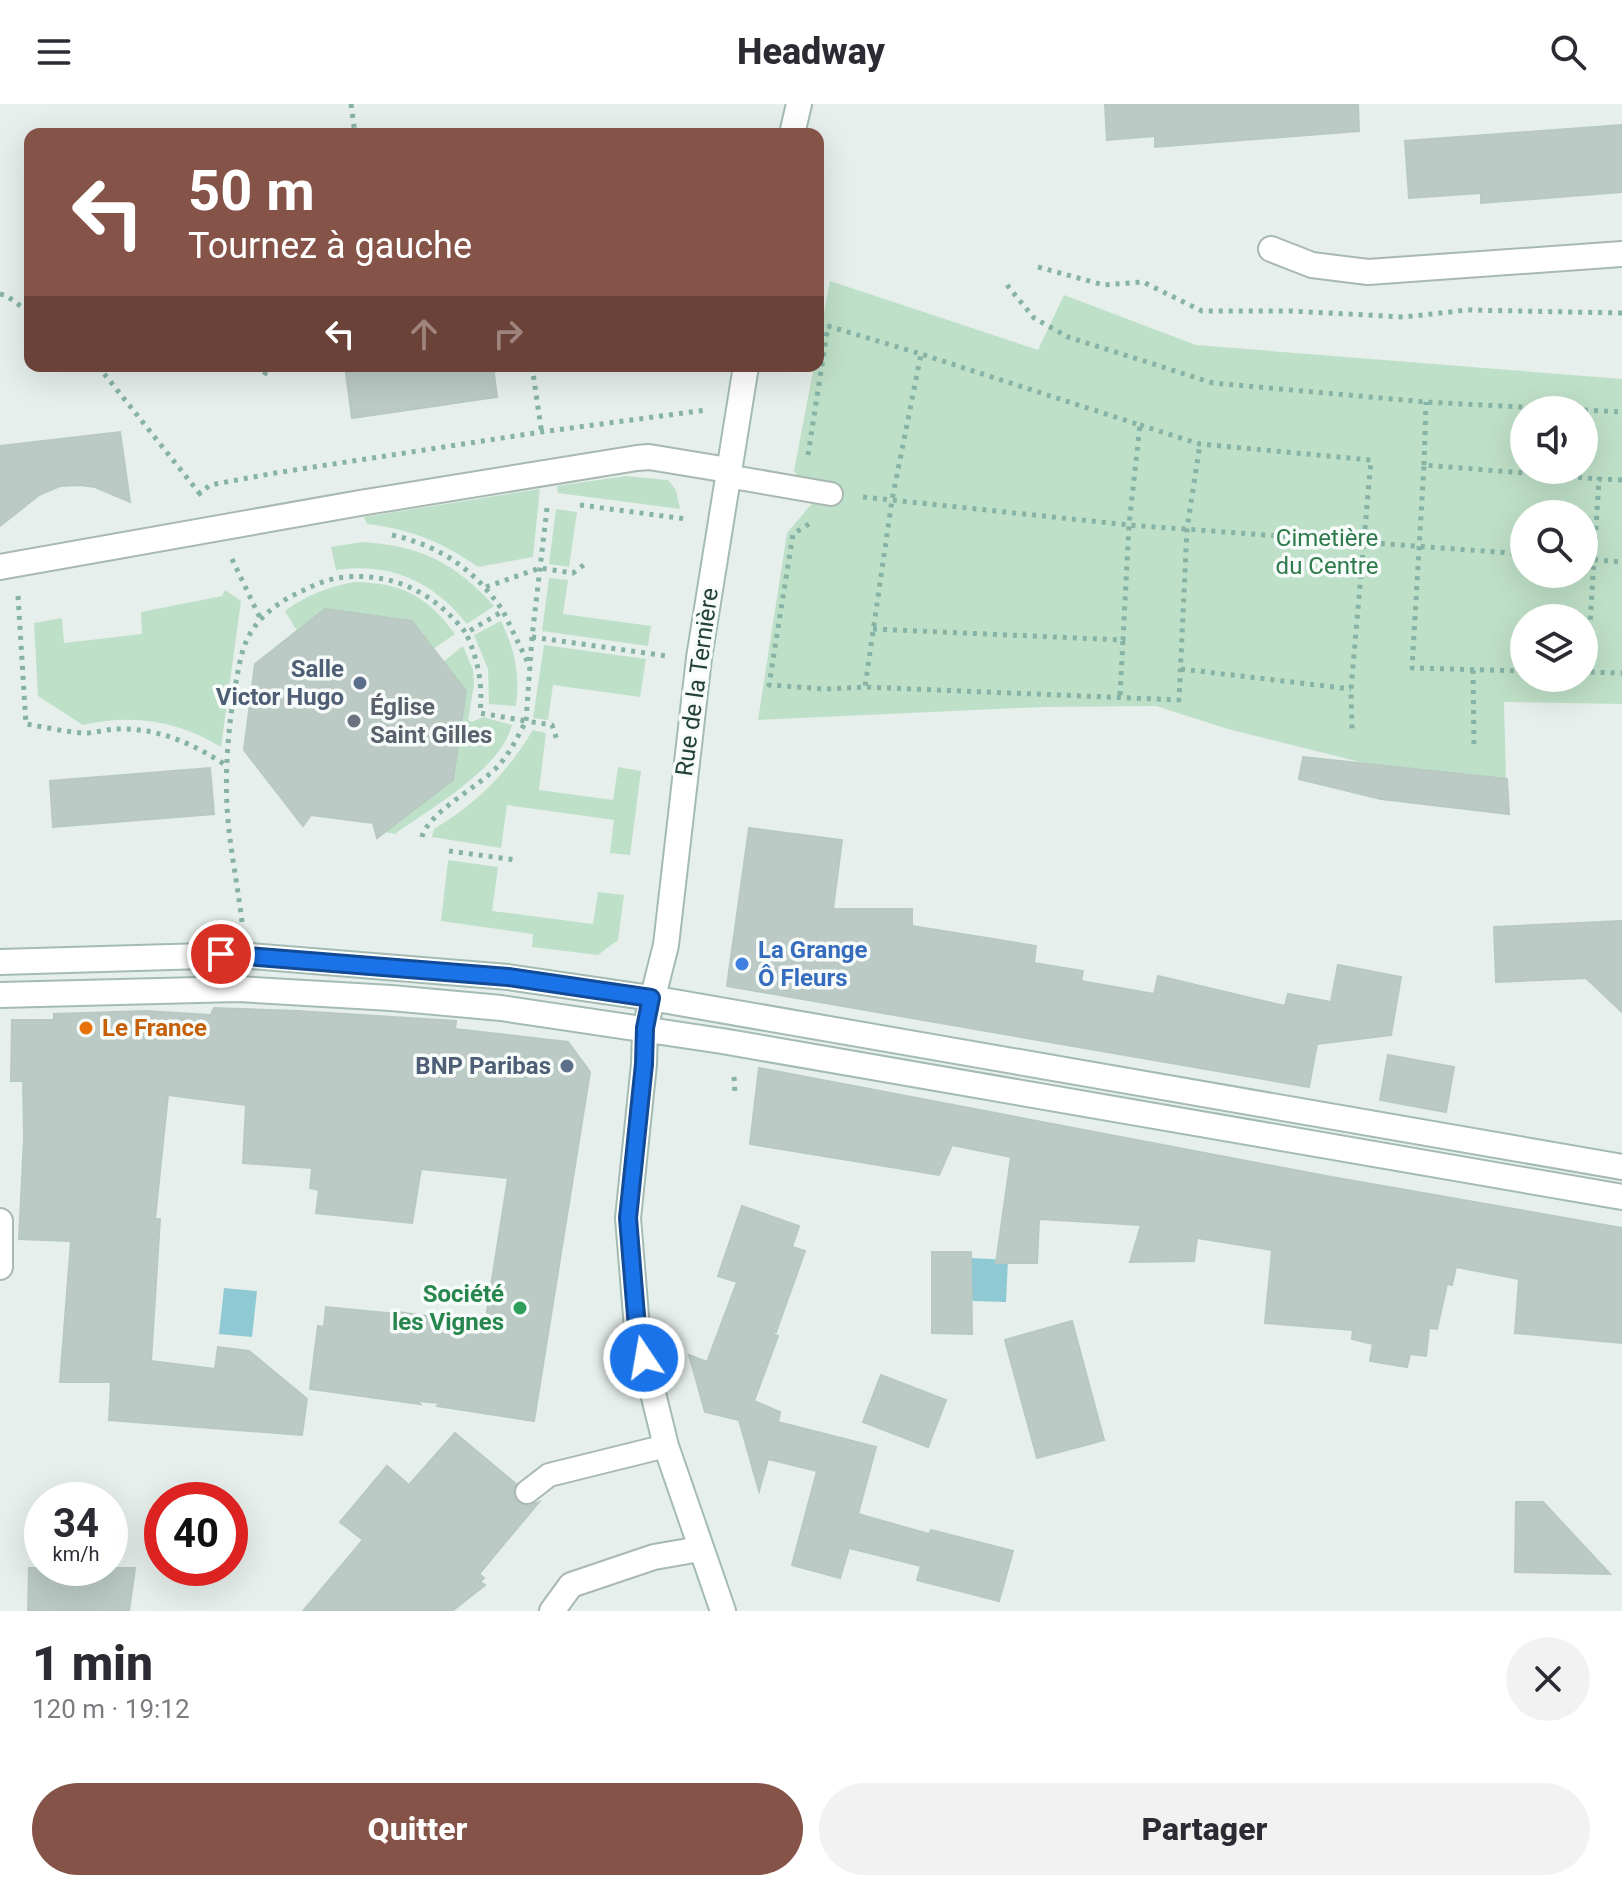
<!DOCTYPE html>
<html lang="fr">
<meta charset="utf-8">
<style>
:root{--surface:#fff;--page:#f2f2f3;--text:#2b2b33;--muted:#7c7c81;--accent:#855347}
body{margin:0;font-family:Roboto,sans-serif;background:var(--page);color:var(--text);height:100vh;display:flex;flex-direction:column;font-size:30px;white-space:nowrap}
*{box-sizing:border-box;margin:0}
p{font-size:26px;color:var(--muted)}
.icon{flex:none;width:44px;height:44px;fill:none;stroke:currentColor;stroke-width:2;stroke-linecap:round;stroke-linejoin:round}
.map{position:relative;height:1507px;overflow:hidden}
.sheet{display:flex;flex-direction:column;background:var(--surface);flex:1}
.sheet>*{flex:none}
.hud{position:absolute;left:24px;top:24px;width:800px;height:244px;border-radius:16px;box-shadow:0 8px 32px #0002;background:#855347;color:#fff;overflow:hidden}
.buttons{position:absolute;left:1510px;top:292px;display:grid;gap:16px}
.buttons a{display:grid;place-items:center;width:88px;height:88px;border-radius:50%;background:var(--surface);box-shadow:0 8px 32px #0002;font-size:40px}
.speed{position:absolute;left:24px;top:1378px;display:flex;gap:16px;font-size:40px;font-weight:700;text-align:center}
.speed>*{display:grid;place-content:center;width:104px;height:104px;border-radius:50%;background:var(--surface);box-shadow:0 8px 32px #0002;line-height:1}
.speed small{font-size:20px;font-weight:400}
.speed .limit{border:12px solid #d22;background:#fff;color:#111}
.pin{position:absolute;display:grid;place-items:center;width:68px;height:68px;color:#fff;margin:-34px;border:4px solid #fff;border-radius:50%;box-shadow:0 2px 8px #0007}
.me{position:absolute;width:88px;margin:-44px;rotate:348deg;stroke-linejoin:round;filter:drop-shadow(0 0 6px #0008)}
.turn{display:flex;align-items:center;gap:28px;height:168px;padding:0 32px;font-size:36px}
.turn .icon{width:104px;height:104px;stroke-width:2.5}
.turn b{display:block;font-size:56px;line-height:68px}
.lanes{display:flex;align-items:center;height:76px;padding:0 32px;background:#0003;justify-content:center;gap:40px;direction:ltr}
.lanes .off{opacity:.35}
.round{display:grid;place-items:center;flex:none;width:84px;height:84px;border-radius:42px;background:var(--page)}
.summary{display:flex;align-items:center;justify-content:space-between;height:136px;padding:0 32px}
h1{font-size:48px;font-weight:800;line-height:60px}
.primary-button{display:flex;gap:16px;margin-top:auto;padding:16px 32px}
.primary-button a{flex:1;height:92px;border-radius:48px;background:var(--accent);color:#fff;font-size:32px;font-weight:800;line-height:92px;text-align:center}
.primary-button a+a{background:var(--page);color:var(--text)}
header{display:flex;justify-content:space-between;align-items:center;height:104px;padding:0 32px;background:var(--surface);font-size:36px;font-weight:800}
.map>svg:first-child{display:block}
</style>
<header><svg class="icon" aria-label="menu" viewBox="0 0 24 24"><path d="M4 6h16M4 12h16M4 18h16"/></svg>Headway<svg class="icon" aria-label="search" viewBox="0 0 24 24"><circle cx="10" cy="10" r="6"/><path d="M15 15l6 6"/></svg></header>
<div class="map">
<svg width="1622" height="1507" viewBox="0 0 1622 1507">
<rect width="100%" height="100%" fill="#e6efeb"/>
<!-- green -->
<path fill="#bfe0c8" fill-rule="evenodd" d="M 830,177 L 1038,246 L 1064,191 L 1196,241 L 1622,275 L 1622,600 L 1504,598 L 1506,675 L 1364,659 L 1228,625 L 1156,602 L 1042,603 L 758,616 L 787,429 L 815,396 L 794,367 L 814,262 L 818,262 L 818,240 ZM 1524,306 L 1584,306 L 1584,366 L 1524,366 ZM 1524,410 L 1584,410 L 1584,470 L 1524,470 ZM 1524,514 L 1584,514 L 1584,574 L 1524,574 Z
M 626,372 L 668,376 L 676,386 L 680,405 L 558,389 L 557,382 Z
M 540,385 L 533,453 L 478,463 C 443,438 410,425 367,420 L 364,413 Z
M 556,405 L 577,408 L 569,463 L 549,460 Z
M 362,438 C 421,442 454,458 494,502 L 467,520 C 433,477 390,458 336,466 L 331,443 Z
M 549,474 L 568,476 L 563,510 L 651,522 L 648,542 L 542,527 Z
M 354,478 C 402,479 426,491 455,530 L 433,545 L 402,516 L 325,505 L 297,527 L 285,507 C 307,491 327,483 354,478 Z
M 225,486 L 241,497 L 221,643 C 176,616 134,610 83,621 L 38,592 L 34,519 L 62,514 L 64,539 L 142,530 L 141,508 L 222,492 Z
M 501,517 C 515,546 520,570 516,602 L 489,600 L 488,565 L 474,531 Z
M 544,541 L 646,555 L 640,593 L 553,581 L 548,616 L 533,614 Z
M 463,542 L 473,566 L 474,581 L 468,616 L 472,618 L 483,613 L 512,621 C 500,666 432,703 395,730 L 385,728 L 453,676 L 466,587 L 443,558 Z
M 533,626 L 546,629 L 539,686 L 613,696 L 618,663 L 641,667 L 630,751 L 610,749 L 614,716 L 507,701 L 501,744 L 432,733 L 434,725 C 479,697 505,671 533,626 Z
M 448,756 L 498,763 L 492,807 L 593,820 L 598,788 L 624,791 L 618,836 L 598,851 L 532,843 L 533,830 L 441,817 Z"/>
<!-- water -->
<path fill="#8ec9d4" d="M 971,1154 L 1008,1156 L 1006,1198 L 972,1197 Z
M 224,1184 L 257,1187 L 252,1233 L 219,1230 Z"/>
<!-- building -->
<path fill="#bbcac4" stroke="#b8c9c2" stroke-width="2" d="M 1105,0 L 1358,0 L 1359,27 L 1155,43 L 1155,32 L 1107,36 Z
M 1622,21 L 1622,88 L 1481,99 L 1481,89 L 1409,94 L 1405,37 Z
M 345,262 L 493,262 L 497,293 L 352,314 Z
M 120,328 L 130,398 L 95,383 L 80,381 L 60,382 L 39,391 L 0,422 L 0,342 Z
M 325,505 L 412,517 L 466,587 L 453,676 L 377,734 L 373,719 L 311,711 L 303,722 L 244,646 L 255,560 Z
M 1303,653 L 1507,675 L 1509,710 L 1381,695 L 1299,675 Z
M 210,664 L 214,710 L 53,723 L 50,677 Z
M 749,724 L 842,736 L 833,805 L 912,805 L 912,822 L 1036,842 L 1034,859 L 1083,867 L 1081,877 L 1154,890 L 1158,872 L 1285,902 L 1288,890 L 1331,898 L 1338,861 L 1401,873 L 1391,931 L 1317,940 L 1309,983 L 727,882 Z
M 1622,817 L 1622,908 L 1586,874 L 1496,878 L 1494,823 Z
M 214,904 L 298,907 L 456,917 L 455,925 L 568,938 L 590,968 L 534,1317 L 437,1302 L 440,1299 L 417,1297 L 420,1300 L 310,1285 L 318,1222 L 324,1223 L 326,1203 L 397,1210 L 397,1208 L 485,1220 L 508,1074 L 421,1065 L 412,1119 L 316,1109 L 319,1086 L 310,1084 L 312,1064 L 243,1059 L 246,1001 L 168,991 L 155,1115 L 160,1115 L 151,1257 L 215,1265 L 218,1243 L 249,1247 L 307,1295 L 302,1331 L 109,1316 L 111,1278 L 60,1278 L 71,1137 L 19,1135 L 24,1034 L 23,977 L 11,977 L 12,916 L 54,916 L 54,910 L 146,907 L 211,911 Z
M 1388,951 L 1454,963 L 1446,1008 L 1380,996 Z
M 759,964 L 1326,1072 L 1622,1124 L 1622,1239 L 1515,1229 L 1519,1175 L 1456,1163 L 1452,1181 L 1447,1180 L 1437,1225 L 1429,1224 L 1426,1252 L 1410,1250 L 1407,1263 L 1370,1257 L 1373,1240 L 1352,1235 L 1353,1226 L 1265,1219 L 1272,1146 L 1197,1134 L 1194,1157 L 1130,1158 L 1141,1121 L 1039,1115 L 1037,1159 L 996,1159 L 1011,1053 L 952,1041 L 939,1071 L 750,1040 Z
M 742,1102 L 799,1122 L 792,1143 L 805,1147 L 776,1228 L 769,1228 L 778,1232 L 754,1297 L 780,1308 L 778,1318 L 876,1343 L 858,1410 L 929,1430 L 931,1426 L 1013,1447 L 999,1497 L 917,1476 L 921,1462 L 849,1444 L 840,1474 L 792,1461 L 817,1367 L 768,1355 L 759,1387 L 739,1316 L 705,1308 L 689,1251 L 707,1258 L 737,1178 L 718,1172 Z
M 932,1148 L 971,1148 L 972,1230 L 932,1229 Z
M 1072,1217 L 1104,1336 L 1037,1354 L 1005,1236 Z
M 881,1271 L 946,1296 L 928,1343 L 863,1318 Z
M 455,1329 L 516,1380 L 513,1389 L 516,1397 L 528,1402 L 539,1398 L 479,1470 L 484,1474 L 480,1478 L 485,1481 L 452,1507 L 303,1507 L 363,1436 L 340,1418 L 387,1362 L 409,1381 Z
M 1516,1398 L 1543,1398 L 1610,1470 L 1515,1468 Z
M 29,1464 L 135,1464 L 129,1507 L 28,1507 Z"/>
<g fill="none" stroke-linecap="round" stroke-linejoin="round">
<defs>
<path id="lane" d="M 727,372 L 831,390
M 527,1388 L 549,1371 L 666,1342"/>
<path id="street" d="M 1271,145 L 1312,161 L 1368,168 L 1622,150
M 0,463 L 360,399 L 637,354 L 649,353 L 728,366
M 0,1117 L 0,1163
M 552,1507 L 571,1481 L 654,1453 L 700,1445"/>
<path id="secondary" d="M 792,30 L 799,0
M 0,858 L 239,851 L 508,873 L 651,894 L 1622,1063
M 0,891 L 238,885 L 391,894 L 501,904 L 722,937 L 1622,1093
M 723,1507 L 666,1342 L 637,1224 L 628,1114 L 644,960 L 645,924 L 666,841 L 699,554 L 746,262"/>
</defs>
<!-- lane casing -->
<use href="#lane" stroke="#a8b8b2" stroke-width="26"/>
<!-- street casing -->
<use href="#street" stroke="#a8b8b2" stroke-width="28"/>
<!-- secondary casing -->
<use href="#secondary" stroke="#a4bbb3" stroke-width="28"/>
<!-- path -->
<path stroke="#86b3a5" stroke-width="5" stroke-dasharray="4 6" stroke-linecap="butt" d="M 351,0 L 355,30
M 1038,163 L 1104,181 L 1143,178 L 1202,207 L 1291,207 L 1404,213 L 1468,206 L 1622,209
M 1007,181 L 1034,214 L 1068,233 L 1213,279 L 1426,298 L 1580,306
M 0,190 L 7,192 L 30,209
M 818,219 L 921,250 L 892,396 L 865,583
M 98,262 L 200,390
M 532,262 L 542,331
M 264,271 L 270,262
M 1584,306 L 1622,308
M 1140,321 L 1200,340 L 1371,356 L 1351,585 L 1352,626
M 808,351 L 828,222
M 1424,361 L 1426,298
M 1622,376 L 1599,375 L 1587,568 L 1622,569
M 198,391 L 210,381 L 275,369 L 541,328 L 706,306
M 863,393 L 1129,421 L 1524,450
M 580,401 L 686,415
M 547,404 L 532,533 L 667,552
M 809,420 L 793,430 L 769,581 L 826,585 L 865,583 L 1179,596 L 1187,425 L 1200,340
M 392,431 C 441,442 475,466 503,507
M 232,455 L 261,516
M 1584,455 L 1622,458
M 486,483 L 540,464 L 573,469 L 585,460
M 18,492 L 26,620 C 46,623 68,629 88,629 C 98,628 108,625 118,625 C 159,624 194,640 227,662
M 873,525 L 1123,536 L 1129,421 L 1140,321 L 921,250
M 532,533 L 526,617 L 552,621 L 557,636
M 1181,565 L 1351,585
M 1473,566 L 1474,644
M 1524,567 L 1412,564 L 1424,361 L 1599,375
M 1120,591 L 1123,536
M 422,733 C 428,708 481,682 500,660 C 511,647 518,632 526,617 L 480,609 C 483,579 478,556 466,529
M 449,747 L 516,756
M 242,818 C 238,784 231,750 228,716 C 224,671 228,627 235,583 C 239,564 241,542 253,525 C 264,509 282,496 300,488 C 314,481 329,474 346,473 C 396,469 435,490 466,529 L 503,507 L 530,563
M 734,973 L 735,991"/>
<!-- lane -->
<use href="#lane" stroke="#fff" stroke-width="22"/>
<!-- street -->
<use href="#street" stroke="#fff" stroke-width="24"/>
<!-- secondary -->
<use href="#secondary" stroke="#fff" stroke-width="24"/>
</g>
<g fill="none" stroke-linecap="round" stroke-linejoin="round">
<defs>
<path id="route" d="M 221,850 L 508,873 L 651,894 L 645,924 L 644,960 L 628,1114 L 637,1224 L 644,1254"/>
</defs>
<!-- route casing -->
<use href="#route" stroke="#114b97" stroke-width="20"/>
<!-- route -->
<use href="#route" stroke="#1a73e8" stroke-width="14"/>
</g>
<!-- markers -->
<g fill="#5c6f8a" stroke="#f7fbf9" stroke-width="3">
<circle cx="360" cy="579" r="8"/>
<circle cx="567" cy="962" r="8"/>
</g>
<circle fill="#6b7280" stroke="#f7fbf9" stroke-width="3" cx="354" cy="617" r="8"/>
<circle fill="#3f7fe0" stroke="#f7fbf9" stroke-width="3" cx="742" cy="860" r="8"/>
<circle fill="#e8710a" stroke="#f7fbf9" stroke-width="3" cx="86" cy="924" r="8"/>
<circle fill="#2e9e5b" stroke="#f7fbf9" stroke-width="3" cx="520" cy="1204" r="8"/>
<g text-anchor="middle" stroke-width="7" stroke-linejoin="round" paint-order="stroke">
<!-- park labels -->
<g font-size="24" fill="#2d7a4b" stroke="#f7fbf9">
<text x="1327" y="442">Cimetière<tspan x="1327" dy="28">du Centre</tspan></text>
</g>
<!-- service labels -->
<g font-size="24" font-weight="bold" fill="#4e5e75" stroke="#f7fbf9" text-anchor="end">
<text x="344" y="573">Salle<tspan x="344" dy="28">Victor Hugo</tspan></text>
<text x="551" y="970">BNP Paribas</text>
</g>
<!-- street labels -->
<g font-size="24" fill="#24423a" stroke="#f7fbf9">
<text transform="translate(697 578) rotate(-82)" y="8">Rue de la Ternière</text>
</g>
<!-- worship labels -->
<g font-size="24" font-weight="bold" fill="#5b616d" stroke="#f7fbf9" text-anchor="start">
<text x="370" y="611">Église<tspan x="370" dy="28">Saint Gilles</tspan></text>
</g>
<!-- shop labels -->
<g font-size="24" font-weight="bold" fill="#366cbe" stroke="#f7fbf9" text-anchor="start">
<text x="758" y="854">La Grange<tspan x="758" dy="28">Ô Fleurs</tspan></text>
</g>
<!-- food labels -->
<g font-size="24" font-weight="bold" fill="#c56008" stroke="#f7fbf9" text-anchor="start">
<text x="102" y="932">Le France</text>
</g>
<!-- leisure labels -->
<g font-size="24" font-weight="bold" fill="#27864d" stroke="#f7fbf9" text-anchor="end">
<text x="504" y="1198">Société<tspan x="504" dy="28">les Vignes</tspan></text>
</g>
</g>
</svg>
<div class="buttons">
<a><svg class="icon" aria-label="sound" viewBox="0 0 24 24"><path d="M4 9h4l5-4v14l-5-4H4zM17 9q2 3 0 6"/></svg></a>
<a><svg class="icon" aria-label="search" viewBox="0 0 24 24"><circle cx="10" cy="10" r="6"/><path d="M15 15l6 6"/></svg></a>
<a><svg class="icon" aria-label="layers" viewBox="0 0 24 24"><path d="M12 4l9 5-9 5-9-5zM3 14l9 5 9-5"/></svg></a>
</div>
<div class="speed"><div>34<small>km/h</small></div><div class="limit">40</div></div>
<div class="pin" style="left:221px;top:850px;background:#d93025"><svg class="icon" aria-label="arrive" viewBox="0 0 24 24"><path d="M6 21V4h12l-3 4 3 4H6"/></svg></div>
<svg class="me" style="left:644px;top:1254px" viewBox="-20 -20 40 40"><circle r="17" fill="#1a73e8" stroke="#fff" stroke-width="3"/><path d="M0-11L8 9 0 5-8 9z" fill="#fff"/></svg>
<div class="hud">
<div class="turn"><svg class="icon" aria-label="left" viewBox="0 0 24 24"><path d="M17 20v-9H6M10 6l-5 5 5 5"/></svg><div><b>50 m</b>Tournez à gauche</div></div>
<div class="lanes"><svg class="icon" aria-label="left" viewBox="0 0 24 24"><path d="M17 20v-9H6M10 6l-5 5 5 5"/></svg><svg class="icon off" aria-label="ahead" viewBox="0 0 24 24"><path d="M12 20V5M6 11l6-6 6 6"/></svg><svg class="icon off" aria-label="right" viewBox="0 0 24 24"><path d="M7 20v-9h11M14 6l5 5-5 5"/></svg></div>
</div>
</div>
<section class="sheet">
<div class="summary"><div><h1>1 min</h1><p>120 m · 19:12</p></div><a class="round"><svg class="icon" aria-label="close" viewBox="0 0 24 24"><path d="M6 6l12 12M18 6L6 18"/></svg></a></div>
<div class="primary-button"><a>Quitter</a><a>Partager</a></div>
</section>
